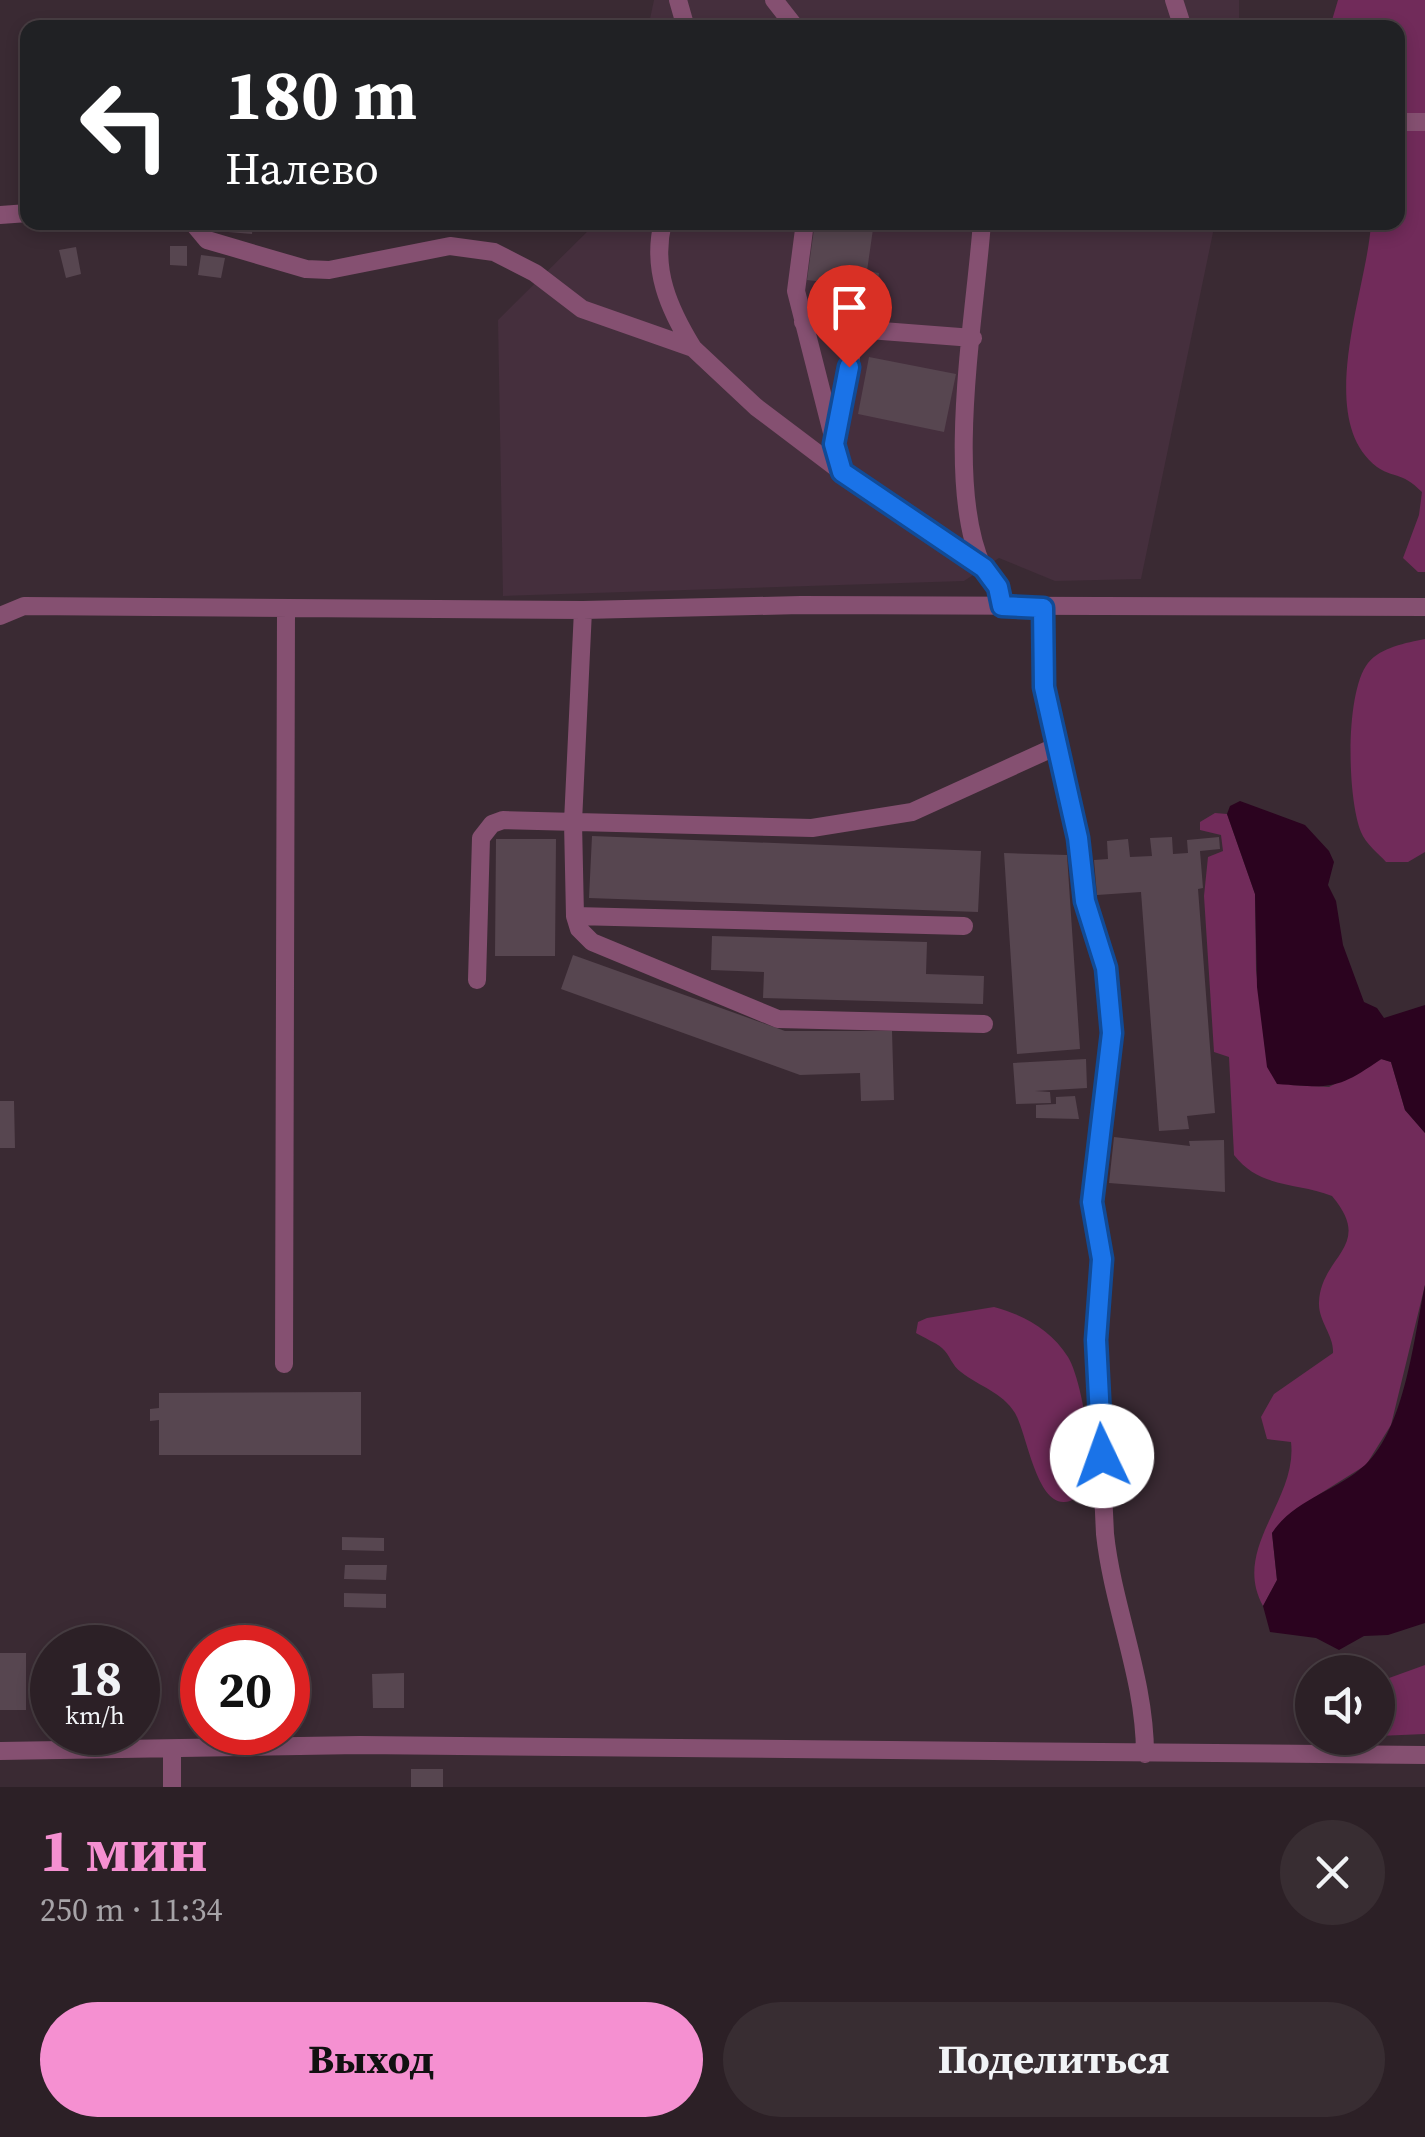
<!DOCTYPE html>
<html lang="ru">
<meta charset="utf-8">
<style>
:root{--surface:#2c2026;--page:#382d32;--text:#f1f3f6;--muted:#a6a3a7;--line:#483e43;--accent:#f590d1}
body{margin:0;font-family:"Source Serif 4",serif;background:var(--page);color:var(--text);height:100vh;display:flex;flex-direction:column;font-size:38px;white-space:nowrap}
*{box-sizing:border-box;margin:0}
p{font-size:32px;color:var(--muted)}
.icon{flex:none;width:55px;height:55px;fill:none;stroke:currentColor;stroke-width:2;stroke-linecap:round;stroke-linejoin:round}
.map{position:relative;height:1787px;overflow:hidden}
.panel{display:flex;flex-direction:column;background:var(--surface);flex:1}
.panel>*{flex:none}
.hud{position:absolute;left:20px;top:20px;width:1385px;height:210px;border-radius:20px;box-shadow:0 5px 15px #0003,0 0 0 2px var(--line);background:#202124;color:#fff;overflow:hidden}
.tools{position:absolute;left:1295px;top:1655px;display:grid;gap:20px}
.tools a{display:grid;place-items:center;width:100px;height:100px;border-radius:50%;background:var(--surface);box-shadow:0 5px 15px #0003,0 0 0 2px var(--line);font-size:50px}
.speed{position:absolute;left:30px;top:1625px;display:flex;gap:20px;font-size:50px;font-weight:700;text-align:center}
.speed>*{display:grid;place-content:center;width:130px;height:130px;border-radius:50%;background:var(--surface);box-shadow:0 5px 15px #0003,0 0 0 2px var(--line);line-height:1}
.speed small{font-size:25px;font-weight:400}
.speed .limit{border:15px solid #d22;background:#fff;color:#111}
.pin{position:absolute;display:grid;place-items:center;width:85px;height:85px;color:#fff;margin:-102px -42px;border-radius:50% 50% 50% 0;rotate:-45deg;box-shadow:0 0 10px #0007}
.pin .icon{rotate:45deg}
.me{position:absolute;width:110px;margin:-55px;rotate:357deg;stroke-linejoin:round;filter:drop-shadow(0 0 8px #0008)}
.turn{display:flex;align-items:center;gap:35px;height:210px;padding:0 40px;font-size:45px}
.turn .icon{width:130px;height:130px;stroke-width:2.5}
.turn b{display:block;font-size:70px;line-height:85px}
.round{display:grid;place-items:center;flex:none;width:105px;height:105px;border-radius:52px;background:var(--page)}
.summary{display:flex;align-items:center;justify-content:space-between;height:170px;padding:0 40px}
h1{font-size:60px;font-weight:700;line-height:75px;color:var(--accent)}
.action{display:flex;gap:20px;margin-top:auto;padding:20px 40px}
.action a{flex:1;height:115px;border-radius:60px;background:var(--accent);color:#111;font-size:40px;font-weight:700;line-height:115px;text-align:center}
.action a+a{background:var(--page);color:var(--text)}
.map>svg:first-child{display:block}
</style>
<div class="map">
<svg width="1425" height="1787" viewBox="0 0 1425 1787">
<rect width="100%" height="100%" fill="#3a2a33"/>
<!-- built -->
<path fill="#452f3d" d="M 654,0 L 1239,0 L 1239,28 L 648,28 Z
M 596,223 L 1215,223 L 1141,579 L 1055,581 L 999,558 L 964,581 L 503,596 L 498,320 Z"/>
<!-- green -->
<path fill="#712b5a" d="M 1338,0 L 1425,0 L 1425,572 L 1418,572 L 1403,558 L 1419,515 L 1422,492 C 1401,471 1392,478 1377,467 C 1313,418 1368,287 1371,223 L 1398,222 L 1398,28 L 1330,27 Z
M 1425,639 L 1425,852 L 1408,862 L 1386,862 C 1379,854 1365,843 1361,832 C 1347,797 1345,692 1368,663 C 1381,647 1406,643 1425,639 Z
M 1215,813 L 1227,814 L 1255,894 L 1256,970 L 1265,1047 L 1291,1085 L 1329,1087 L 1382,1059 L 1391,1062 L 1405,1110 L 1425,1133 L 1425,1285 L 1391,1425 L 1366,1465 L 1318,1495 L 1272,1533 L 1277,1580 L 1263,1606 C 1231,1548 1298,1500 1291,1442 L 1267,1439 L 1261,1417 L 1274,1394 L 1333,1353 C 1334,1335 1318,1321 1319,1302 C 1321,1255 1375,1247 1332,1196 C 1297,1182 1260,1189 1234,1155 L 1229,1057 L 1214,1052 L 1204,896 L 1208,857 L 1223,851 L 1221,835 L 1200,830 L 1200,822 Z
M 994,1307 C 1024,1315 1051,1330 1068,1357 C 1083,1381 1106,1501 1064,1502 C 1036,1503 1027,1434 1015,1413 C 1002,1392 980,1387 961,1372 C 952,1366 950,1355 942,1348 C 935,1342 924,1338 916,1333 L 918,1322 L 927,1318 Z
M 1425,1665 L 1425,1734 L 1378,1736 L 1378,1682 Z"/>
<!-- water -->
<path fill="#2b031f" d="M 1240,801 L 1305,825 L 1329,851 L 1334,862 L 1328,885 L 1336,901 L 1343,945 L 1364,1002 L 1377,1008 L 1384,1018 L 1425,1005 L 1425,1133 L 1405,1110 L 1391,1062 L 1381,1059 C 1337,1090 1331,1088 1277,1084 L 1267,1067 L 1257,987 L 1255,894 L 1227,814 L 1230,806 Z
M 1425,1285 L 1425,1623 L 1388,1635 L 1364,1636 L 1339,1650 L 1316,1638 L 1270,1632 L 1263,1606 L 1277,1580 L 1272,1533 C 1294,1499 1337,1491 1365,1465 C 1405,1428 1414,1337 1425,1285 Z"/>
<!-- building -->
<path fill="#574650" d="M 229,222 L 253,222 L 252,234 L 228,232 Z
M 815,222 L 874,222 L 867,271 L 879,273 L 877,289 L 807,280 Z
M 170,246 L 187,246 L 187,266 L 170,265 Z
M 76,247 L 81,274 L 66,278 L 59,250 Z
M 201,255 L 225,258 L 221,278 L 198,275 Z
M 869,357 L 956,374 L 944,432 L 858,414 Z
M 592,836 L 981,851 L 978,912 L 589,898 Z
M 1172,837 L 1173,854 L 1188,853 L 1187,840 L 1219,837 L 1220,849 L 1200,851 L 1203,888 L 1198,889 L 1215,1113 L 1187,1116 L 1189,1129 L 1159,1131 L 1141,892 L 1097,895 L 1094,860 L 1108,859 L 1107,841 L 1128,839 L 1130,857 L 1152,856 L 1150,838 Z
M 496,839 L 556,839 L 555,956 L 495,956 Z
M 1004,853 L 1067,855 L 1080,1049 L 1017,1054 Z
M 712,936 L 927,942 L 926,974 L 984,976 L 983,1004 L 763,998 L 764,972 L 711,970 Z
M 573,955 L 785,1031 L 892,1031 L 894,1100 L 861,1101 L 860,1073 L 800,1075 L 561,989 Z
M 1086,1059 L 1087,1088 L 1035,1091 L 1050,1092 L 1051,1103 L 1016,1104 L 1013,1063 Z
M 1075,1096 L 1079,1119 L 1036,1118 L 1036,1105 L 1056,1104 L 1056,1097 Z
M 0,1101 L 14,1101 L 15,1148 L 0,1148 Z
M 1114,1137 L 1190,1146 L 1189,1141 L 1224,1140 L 1225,1192 L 1109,1183 Z
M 361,1392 L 361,1455 L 159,1455 L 159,1420 L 150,1421 L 150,1409 L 159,1408 L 159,1393 Z
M 342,1537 L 384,1538 L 384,1551 L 342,1550 Z
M 345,1565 L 387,1565 L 386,1580 L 344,1579 Z
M 344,1593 L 386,1594 L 386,1608 L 344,1607 Z
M 0,1653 L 26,1653 L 26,1710 L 0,1710 Z
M 404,1673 L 404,1708 L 373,1708 L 372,1674 Z
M 411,1769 L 443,1769 L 443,1787 L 411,1787 Z"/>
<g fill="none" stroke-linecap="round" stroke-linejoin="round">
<!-- service -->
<path stroke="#855071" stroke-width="18" d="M 678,0 L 686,28
M 774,0 L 796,28
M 1174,0 L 1183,28
M 1398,122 L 1425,122
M 0,215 L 28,213
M 192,222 L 207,240 L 306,269 L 329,270 L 450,246 L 494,252 L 535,273 L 582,309 L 693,348 L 756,407 L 842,472
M 663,222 C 651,269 669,309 693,348
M 805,222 L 796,291 L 842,472 L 983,568 L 999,587 L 1002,607
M 982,222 C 975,318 944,484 983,568
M 803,322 L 856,329
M 836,438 L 856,329 L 973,338
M 1043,608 L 1044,687 L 1078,838 L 1085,901 L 1106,968 L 1112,1033 L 1092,1202 L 1102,1259 L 1096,1340 L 1105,1534 C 1113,1608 1145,1678 1145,1754
M 583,610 L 573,822 L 575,916 L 579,929 L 592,942 L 778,1019 L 984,1024
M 0,616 L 24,606 L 583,610 L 801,605 L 1425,607
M 575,916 L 964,926
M 477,980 L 481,838 L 492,824 L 503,820 L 812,828 L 912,812 L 1057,746
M 284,1364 L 286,610
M 172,1749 L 172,1787
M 0,1751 L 360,1745 L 1425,1755"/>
</g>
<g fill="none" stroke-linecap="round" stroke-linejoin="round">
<defs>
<path id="route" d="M 849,367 L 834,444 L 842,472 L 984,568 L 998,587 L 1002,606 L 1043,608 L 1044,687 L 1078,838 L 1085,901 L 1106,968 L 1112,1033 L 1092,1202 L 1102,1259 L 1096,1340 L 1102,1456"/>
</defs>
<!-- route casing -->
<use href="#route" stroke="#114b97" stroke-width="25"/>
<!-- route -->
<use href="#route" stroke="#1a73e8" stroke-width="18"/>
</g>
</svg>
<div class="tools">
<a><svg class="icon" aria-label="sound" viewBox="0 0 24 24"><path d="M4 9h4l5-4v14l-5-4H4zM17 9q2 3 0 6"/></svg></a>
</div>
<div class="speed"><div>18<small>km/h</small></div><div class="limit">20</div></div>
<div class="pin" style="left:849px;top:367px;background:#d93025"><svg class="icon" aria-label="arrive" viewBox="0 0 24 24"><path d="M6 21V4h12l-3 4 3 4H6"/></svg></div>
<svg class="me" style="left:1102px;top:1456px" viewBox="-20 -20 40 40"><circle r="19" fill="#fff"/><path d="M0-13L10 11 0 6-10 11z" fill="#1a73e8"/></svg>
<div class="hud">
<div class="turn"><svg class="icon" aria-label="left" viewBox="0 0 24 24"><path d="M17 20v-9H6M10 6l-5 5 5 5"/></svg><div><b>180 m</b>Налево</div></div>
</div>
</div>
<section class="panel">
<div class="summary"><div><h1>1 мин</h1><p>250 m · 11:34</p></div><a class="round"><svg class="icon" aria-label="close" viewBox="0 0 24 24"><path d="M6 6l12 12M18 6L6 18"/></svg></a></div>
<div class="action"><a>Выход</a><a>Поделиться</a></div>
</section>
